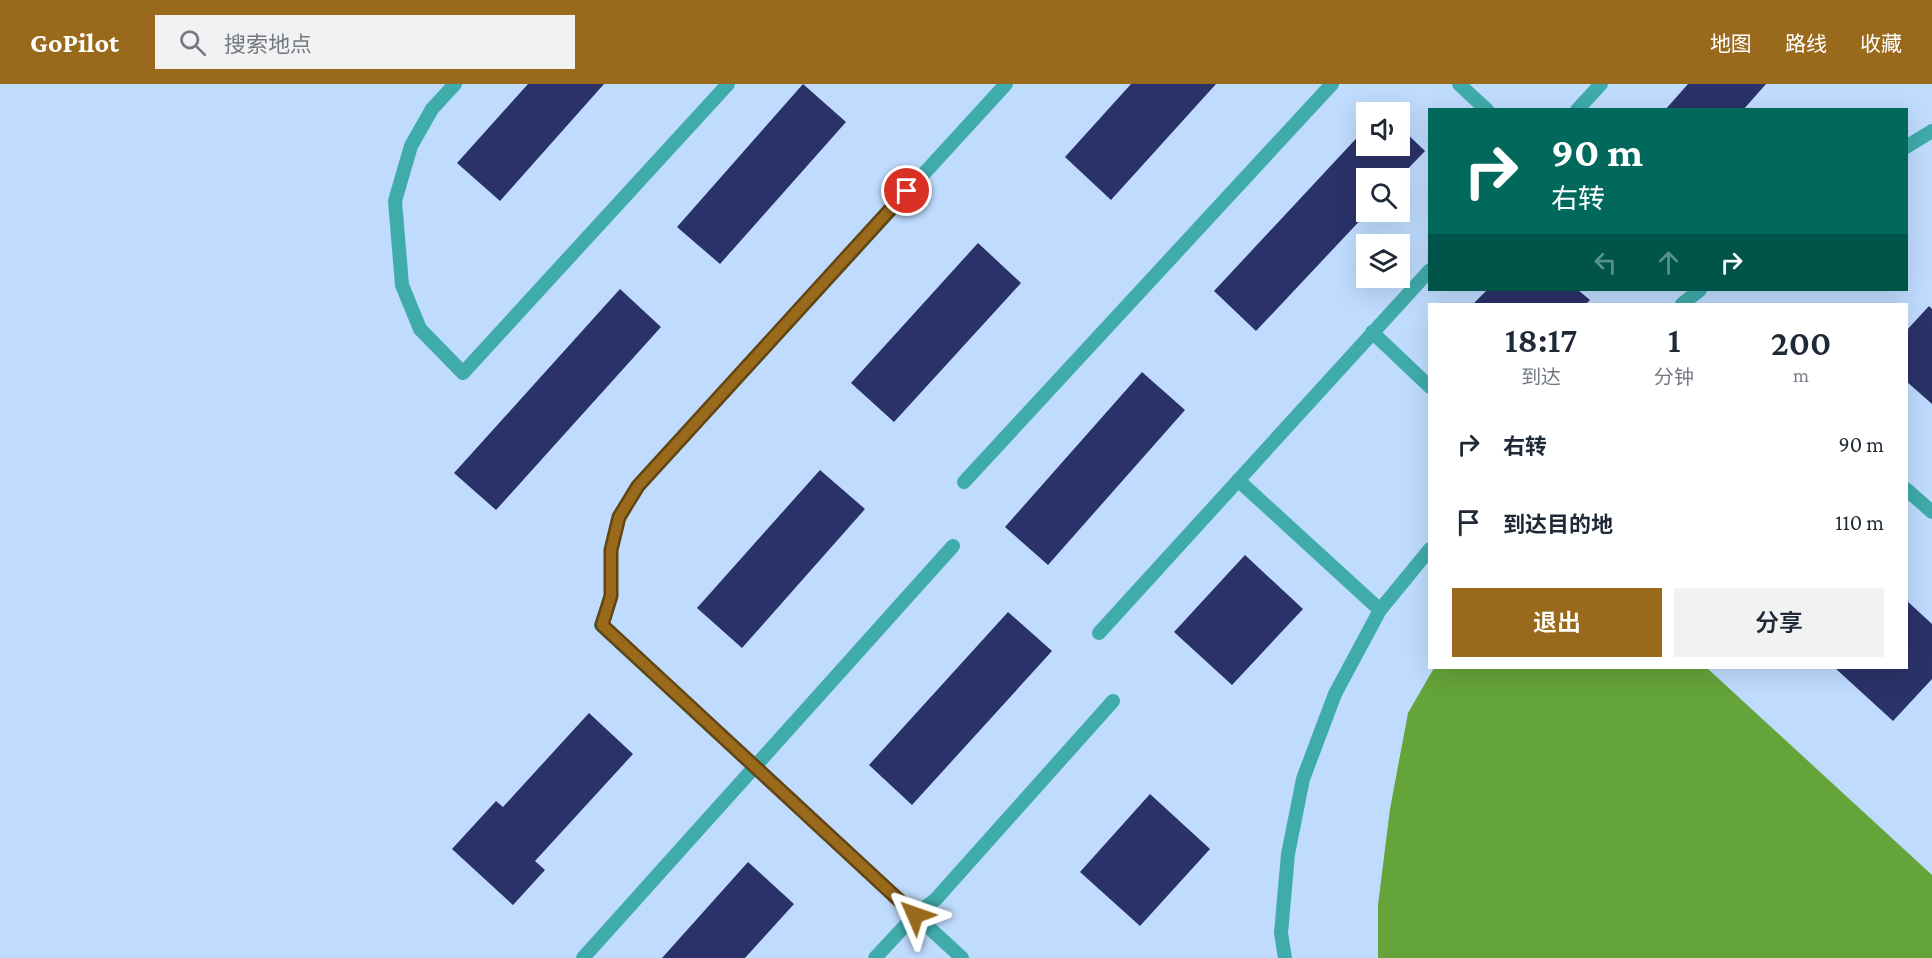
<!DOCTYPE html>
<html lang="zh">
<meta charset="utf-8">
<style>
:root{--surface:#fff;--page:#f2f2f3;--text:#1f2937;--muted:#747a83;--accent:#9a6a1c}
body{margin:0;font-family:"Crimson Pro","Noto Sans SC",serif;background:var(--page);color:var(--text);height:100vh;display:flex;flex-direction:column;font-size:22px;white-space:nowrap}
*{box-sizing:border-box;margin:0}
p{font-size:20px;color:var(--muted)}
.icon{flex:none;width:33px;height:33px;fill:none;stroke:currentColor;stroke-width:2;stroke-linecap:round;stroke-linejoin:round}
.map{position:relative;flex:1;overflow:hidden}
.side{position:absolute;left:1428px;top:219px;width:480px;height:366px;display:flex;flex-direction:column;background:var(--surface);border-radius:0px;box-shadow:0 6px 24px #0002}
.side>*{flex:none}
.top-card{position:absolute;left:1428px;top:24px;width:480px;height:183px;border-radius:0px;box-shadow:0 6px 24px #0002;background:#00695c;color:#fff;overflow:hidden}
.fabs{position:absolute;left:1356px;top:18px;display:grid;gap:12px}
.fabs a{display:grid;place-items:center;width:54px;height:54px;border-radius:0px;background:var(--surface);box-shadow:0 6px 24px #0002;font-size:30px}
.pin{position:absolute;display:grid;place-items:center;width:51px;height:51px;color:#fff;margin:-26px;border:3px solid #fff;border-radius:50%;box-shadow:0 2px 6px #0007}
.me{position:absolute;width:66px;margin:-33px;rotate:313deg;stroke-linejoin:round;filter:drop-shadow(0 0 4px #0008)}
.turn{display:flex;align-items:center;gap:21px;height:126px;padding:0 24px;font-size:27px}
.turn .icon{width:78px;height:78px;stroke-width:2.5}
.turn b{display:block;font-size:42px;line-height:51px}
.lanes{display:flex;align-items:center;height:57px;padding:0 24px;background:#0003;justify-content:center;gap:30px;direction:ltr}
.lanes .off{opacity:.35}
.eta{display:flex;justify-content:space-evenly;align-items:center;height:102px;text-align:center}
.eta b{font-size:36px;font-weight:600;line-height:42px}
.cta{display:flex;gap:12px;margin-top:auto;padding:12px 24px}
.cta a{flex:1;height:69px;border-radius:0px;background:var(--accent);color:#fff;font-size:24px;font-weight:600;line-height:69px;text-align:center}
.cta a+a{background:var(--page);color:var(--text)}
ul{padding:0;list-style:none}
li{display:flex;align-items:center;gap:18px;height:78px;padding:0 24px}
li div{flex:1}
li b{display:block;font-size:22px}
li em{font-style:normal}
header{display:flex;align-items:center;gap:36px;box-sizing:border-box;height:84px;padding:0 30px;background:var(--accent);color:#fff}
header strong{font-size:28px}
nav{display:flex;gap:33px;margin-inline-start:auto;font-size:21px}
.search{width:420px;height:54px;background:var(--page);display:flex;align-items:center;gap:15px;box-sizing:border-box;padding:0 21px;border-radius:0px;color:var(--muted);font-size:22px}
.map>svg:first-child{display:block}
</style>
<header>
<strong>GoPilot</strong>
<div class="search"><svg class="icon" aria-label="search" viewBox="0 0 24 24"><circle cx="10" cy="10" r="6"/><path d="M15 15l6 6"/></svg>搜索地点</div>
<nav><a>地图</a><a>路线</a><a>收藏</a></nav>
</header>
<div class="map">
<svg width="1932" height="874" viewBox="0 0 1932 874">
<rect width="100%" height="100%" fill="#bfdbfe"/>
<!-- water -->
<path fill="#65a439" d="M 1434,584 L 1707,584 L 1932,791 L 1932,874 L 1378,874 L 1378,821 L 1390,725 L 1408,629 Z"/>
<!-- building -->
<path fill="#2b3269" d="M 528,0 L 604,0 L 500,117 L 457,79 Z
M 803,0 L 846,38 L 720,180 L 677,143 Z
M 1131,0 L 1216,0 L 1111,116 L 1065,73 Z
M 1688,0 L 1766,0 L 1743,26 L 1665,26 Z
M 1400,43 L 1425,67 L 1399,94 L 1366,94 L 1366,128 L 1368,128 L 1256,247 L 1214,207 L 1366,44 L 1366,62 L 1400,62 Z
M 978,159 L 1021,199 L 894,338 L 851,299 Z
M 620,205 L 661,243 L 496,426 L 454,389 Z
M 1487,206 L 1578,206 L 1590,216 L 1586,220 L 1473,220 Z
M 1929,222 L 1932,225 L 1932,320 L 1906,297 L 1906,247 Z
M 1142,288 L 1185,326 L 1048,481 L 1005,443 Z
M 820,386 L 865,425 L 742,564 L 697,524 Z
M 1245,471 L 1303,525 L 1232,601 L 1174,548 Z
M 1906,516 L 1932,540 L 1932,595 L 1893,637 L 1835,584 L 1906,584 Z
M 1008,528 L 1052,567 L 912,721 L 869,681 Z
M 589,629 L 633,670 L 535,777 L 545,786 L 513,821 L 452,765 L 496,717 L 503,723 Z
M 1150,710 L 1210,765 L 1140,842 L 1080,788 Z
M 748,778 L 794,820 L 745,874 L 662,874 Z"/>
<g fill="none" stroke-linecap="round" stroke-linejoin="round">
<!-- service -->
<path stroke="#3fabaa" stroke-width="14" d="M 455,0 L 432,25 L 411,62 L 395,117 L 402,201 L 420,245 L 463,289 L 728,0
M 1459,0 L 1487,26
M 1577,26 L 1601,0
M 1906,63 L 1932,47
M 1682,220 L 1700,206
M 1372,248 L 1430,303
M 1238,396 L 1380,526
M 964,398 L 1332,0
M 1906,405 L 1932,428
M 1099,549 L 1430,186
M 583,874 L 953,462
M 875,874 L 915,831 L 936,815 L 1113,617
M 962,874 L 601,541 L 611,512 L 611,466 L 619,433 L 638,402 L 1006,0
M 1285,874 L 1281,849 L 1288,770 L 1303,695 L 1335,610 L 1380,526 L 1430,465"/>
</g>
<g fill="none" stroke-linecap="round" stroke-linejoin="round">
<defs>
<path id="route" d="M 907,107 L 638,402 L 619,433 L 611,466 L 611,512 L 602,541 L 915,831"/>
</defs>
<!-- route casing -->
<use href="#route" stroke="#644512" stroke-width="15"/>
<!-- route -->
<use href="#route" stroke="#9a6a1c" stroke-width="10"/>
</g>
</svg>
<div class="fabs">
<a><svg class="icon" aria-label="sound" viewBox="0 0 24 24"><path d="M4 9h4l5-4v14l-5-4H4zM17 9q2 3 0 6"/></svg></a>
<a><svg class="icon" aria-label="search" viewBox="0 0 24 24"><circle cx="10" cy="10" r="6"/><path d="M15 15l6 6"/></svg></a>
<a><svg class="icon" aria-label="layers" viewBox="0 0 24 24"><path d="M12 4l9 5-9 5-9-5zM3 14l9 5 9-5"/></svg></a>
</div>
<div class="pin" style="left:907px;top:107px;background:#d93025"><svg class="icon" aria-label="arrive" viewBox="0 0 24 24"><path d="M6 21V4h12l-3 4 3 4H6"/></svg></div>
<svg class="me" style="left:915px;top:831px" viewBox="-20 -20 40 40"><path d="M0-17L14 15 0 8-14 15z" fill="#9a6a1c" stroke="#fff" stroke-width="4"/></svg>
<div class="top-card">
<div class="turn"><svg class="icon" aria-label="right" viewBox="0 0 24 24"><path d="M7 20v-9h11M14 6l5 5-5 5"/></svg><div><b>90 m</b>右转</div></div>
<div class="lanes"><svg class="icon off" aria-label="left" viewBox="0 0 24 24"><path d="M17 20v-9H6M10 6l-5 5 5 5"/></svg><svg class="icon off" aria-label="ahead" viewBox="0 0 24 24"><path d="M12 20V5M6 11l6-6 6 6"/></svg><svg class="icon" aria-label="right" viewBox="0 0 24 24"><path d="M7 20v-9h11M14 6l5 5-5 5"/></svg></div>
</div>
<section class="side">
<div class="eta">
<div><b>18:17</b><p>到达</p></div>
<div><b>1</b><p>分钟</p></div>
<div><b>200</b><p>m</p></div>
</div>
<ul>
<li><svg class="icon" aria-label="right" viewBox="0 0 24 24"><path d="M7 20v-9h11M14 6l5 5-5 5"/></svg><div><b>右转</b></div><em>90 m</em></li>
<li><svg class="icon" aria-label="arrive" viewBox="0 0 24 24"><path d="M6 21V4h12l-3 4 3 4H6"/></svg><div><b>到达目的地</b></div><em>110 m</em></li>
</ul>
<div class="cta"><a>退出</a><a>分享</a></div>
</section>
</div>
